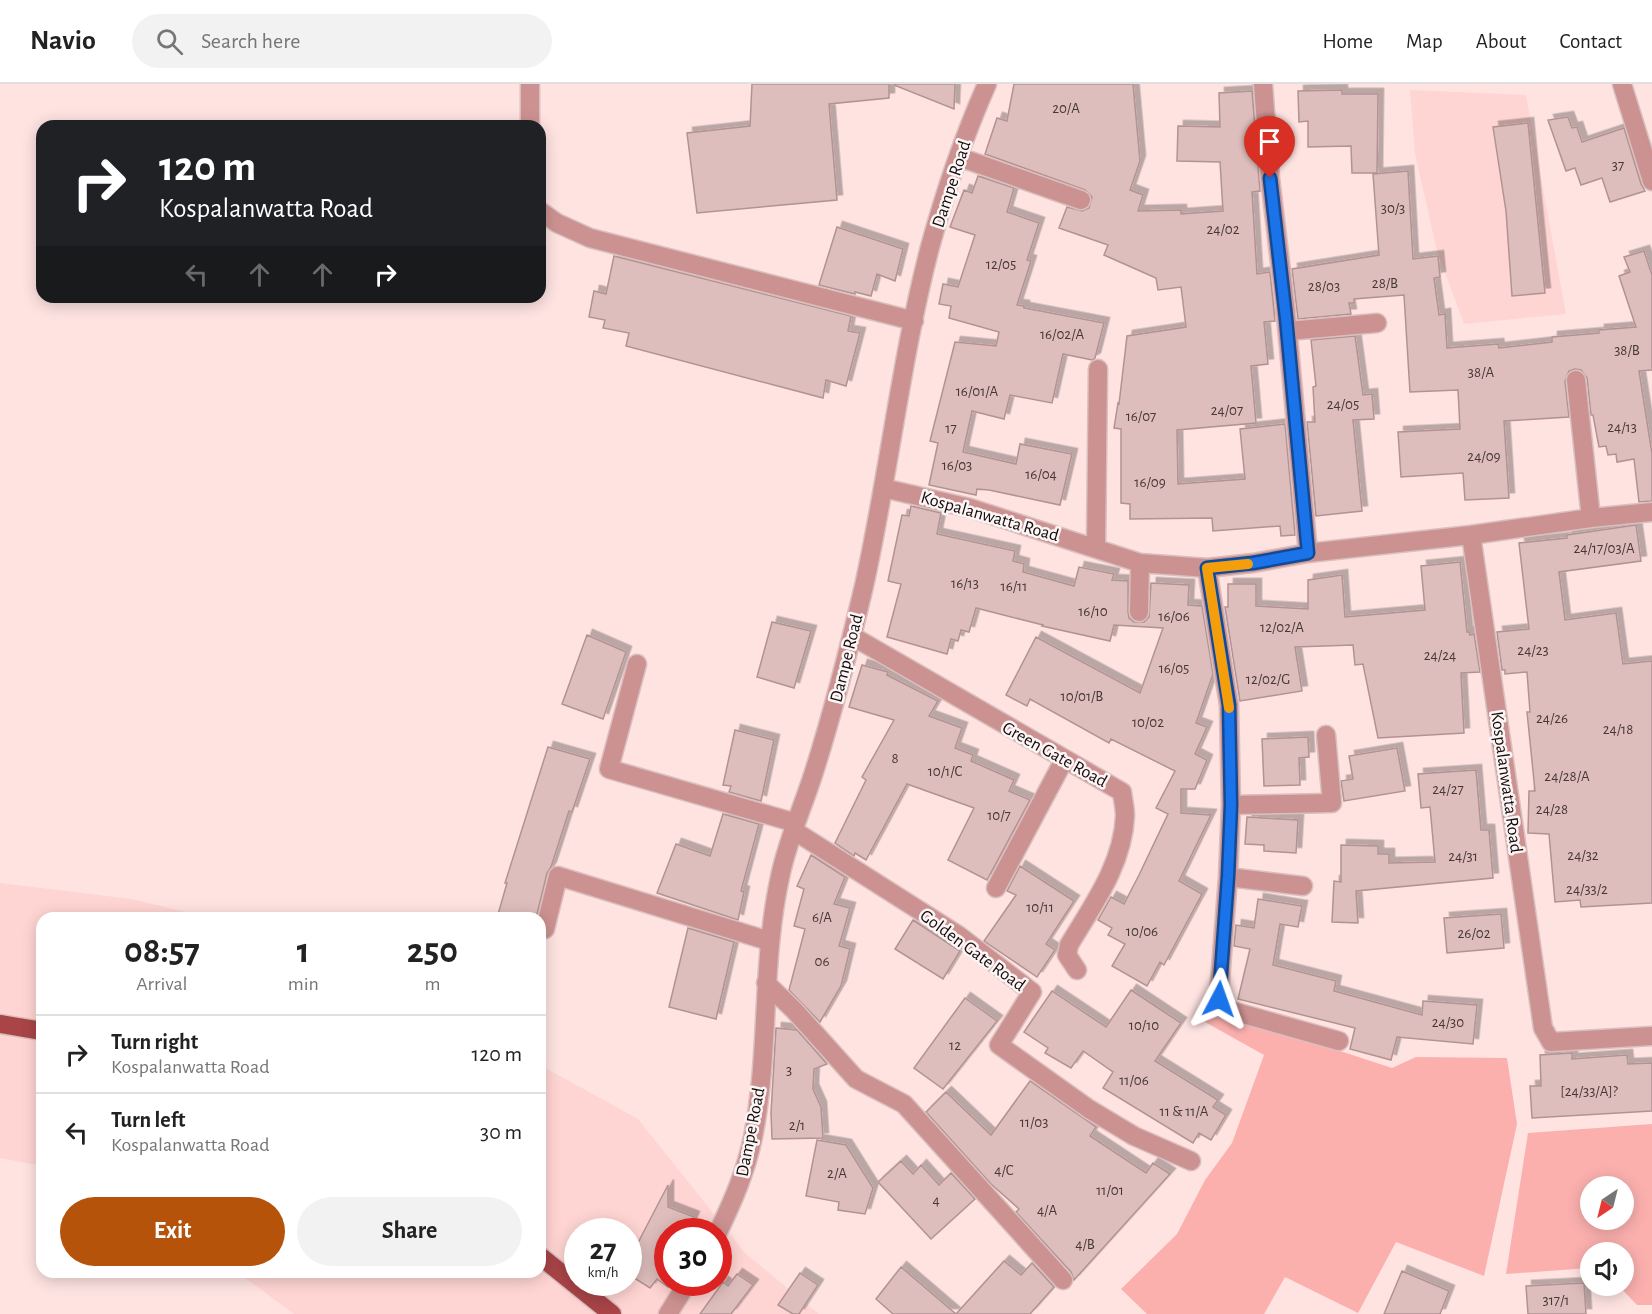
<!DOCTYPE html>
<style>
:root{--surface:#fff;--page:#f2f2f2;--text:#222;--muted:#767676;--line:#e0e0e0;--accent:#b45309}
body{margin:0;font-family:"Alegreya Sans",sans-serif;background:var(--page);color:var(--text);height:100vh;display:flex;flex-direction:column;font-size:22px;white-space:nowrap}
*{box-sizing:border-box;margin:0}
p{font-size:20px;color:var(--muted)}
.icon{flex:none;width:33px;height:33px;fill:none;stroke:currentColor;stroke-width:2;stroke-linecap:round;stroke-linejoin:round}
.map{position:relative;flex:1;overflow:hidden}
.side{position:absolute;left:36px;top:828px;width:510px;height:366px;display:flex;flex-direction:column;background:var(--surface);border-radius:18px;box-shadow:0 3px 15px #0003}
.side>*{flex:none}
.hud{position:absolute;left:36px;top:36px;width:510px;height:183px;border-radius:18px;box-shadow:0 3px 15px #0003;background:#202124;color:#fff;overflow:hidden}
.needle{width:39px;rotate:215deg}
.buttons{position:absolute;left:1580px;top:1092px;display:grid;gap:12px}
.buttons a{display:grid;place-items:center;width:54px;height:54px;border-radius:50%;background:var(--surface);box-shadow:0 3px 15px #0003;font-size:30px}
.speed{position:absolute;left:564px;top:1134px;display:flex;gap:12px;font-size:30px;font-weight:700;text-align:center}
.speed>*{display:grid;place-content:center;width:78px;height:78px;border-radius:50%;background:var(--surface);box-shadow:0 3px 15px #0003;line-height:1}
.speed small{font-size:15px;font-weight:400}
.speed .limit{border:9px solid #d22;background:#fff;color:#111}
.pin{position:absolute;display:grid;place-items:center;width:51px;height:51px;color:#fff;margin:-62px -26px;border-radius:50% 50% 50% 0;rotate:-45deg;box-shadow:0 0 6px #0007}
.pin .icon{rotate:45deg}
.me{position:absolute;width:66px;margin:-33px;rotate:4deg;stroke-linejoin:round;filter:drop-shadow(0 0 4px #0008)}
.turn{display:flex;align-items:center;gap:21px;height:126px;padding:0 24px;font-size:27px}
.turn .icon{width:78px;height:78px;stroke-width:2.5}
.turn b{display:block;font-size:42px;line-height:51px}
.lanes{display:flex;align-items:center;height:57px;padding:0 24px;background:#0003;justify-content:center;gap:30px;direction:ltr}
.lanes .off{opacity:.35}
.eta{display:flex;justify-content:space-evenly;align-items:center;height:102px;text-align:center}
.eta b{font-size:36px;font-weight:700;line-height:42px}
.action{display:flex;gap:12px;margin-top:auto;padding:12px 24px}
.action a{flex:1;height:69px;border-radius:36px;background:var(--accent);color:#fff;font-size:24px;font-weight:700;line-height:69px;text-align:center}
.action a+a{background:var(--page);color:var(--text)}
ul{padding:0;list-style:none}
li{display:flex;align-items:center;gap:18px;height:78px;padding:0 24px;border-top:2px solid var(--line)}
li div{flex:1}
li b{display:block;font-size:22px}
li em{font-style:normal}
header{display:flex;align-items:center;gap:36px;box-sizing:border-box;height:84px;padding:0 30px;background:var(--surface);border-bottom:2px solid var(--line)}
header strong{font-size:28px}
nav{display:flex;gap:33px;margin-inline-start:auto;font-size:21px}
.search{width:420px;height:54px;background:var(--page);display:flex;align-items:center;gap:15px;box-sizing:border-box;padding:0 21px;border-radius:33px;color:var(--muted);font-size:22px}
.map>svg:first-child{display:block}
</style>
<header>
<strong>Navio</strong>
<div class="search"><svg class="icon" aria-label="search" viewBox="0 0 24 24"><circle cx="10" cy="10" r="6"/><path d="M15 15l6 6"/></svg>Search here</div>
<nav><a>Home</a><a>Map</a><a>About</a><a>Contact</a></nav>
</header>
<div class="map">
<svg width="1652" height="1230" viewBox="0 0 1652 1230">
<defs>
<filter id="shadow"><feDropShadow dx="5.5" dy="-5.5" stdDeviation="0" flood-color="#0004"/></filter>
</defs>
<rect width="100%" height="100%" fill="#fee3e1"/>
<!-- built -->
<path fill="#ffd5d3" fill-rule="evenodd" d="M 1410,6 L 1526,11 L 1566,230 L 1464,240 L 1437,167 L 1415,70 Z
M 0,799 L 132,815 L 211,834 L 42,834 L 42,1082 L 0,1074 Z
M 540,981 L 638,1035 L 745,1169 L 819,1230 L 294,1230 L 237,1188 L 540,1188 ZM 578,1148 L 628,1148 L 628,1198 L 578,1198 ZM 668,1148 L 718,1148 L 718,1198 L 668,1198 Z"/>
<!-- green -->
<path fill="#fbb0ae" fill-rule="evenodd" d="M 1209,928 L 1279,947 L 1392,984 L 1416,973 L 1507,974 L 1517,1040 L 1484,1192 L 1396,1158 L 1358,1229 L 1285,1193 L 1264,1230 L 1147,1230 L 1121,1205 L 1177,1150 L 1205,1096 L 1232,1059 L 1264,971 L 1205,938 Z
M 1652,1040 L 1652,1221 L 1637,1221 L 1619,1202 L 1623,1202 L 1623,1168 L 1590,1168 L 1590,1184 L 1506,1190 L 1528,1049 ZM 1590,1102 L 1623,1102 L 1623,1136 L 1590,1136 Z"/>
<!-- building -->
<path fill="#debebc" stroke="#b29392" stroke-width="1.5" filter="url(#shadow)" d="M 752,0 L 889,0 L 889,14 L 829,20 L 837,116 L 697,129 L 687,49 L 750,42 Z
M 894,0 L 955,0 L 954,25 L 894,1 Z
M 1014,0 L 1133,0 L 1140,77 L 1130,106 L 1143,111 L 1138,127 L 1181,126 L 1181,130 L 1223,127 L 1220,78 L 1177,77 L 1178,42 L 1220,43 L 1219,9 L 1252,7 L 1260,107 L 1252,108 L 1257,190 L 1270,188 L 1275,237 L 1264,238 L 1268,280 L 1251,282 L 1256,339 L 1177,346 L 1178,400 L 1245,395 L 1240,345 L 1285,340 L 1295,451 L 1281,452 L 1280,442 L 1213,447 L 1212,434 L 1130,435 L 1130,420 L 1121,419 L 1121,345 L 1114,344 L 1118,319 L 1119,320 L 1127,252 L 1186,243 L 1181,203 L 1158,206 L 1156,194 L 1104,171 L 1108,161 L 1059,144 L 1067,123 L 1082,127 L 1089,124 L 1092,113 L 1085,106 L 985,70 L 997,34 L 1007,37 Z
M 1342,6 L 1342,10 L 1378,10 L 1377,89 L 1352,89 L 1351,62 L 1308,63 L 1308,37 L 1299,38 L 1298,7 Z
M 1568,33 L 1572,44 L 1577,43 L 1582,58 L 1624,44 L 1641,100 L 1645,107 L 1610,118 L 1602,94 L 1581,101 L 1575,84 L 1566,87 L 1548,36 Z
M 1528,39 L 1545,209 L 1512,212 L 1506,127 L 1493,43 Z
M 1408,87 L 1413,175 L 1438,172 L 1440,193 L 1434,194 L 1439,231 L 1445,230 L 1447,264 L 1498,260 L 1499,264 L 1552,258 L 1552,253 L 1599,249 L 1599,246 L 1636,243 L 1619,192 L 1630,188 L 1624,173 L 1644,167 L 1652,191 L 1652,286 L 1639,287 L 1652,370 L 1652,417 L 1639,418 L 1634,375 L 1617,378 L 1616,370 L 1608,371 L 1606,362 L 1599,363 L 1593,331 L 1591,331 L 1587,294 L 1581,286 L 1575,285 L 1569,287 L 1565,297 L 1569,333 L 1504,337 L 1509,414 L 1465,416 L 1463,389 L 1401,393 L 1398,348 L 1460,345 L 1458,306 L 1410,308 L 1404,211 L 1354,215 L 1354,219 L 1349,219 L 1351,230 L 1298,235 L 1292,185 L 1379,171 L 1373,90 Z
M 978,92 L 1014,104 L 1007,128 L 1039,139 L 1027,176 L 1031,177 L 1017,221 L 1024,222 L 1024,224 L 1104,239 L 1095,274 L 1092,276 L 1063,270 L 1052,319 L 1010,311 L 1004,335 L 972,327 L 963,368 L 1016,380 L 1020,360 L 1072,370 L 1060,421 L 989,406 L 977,405 L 976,411 L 929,401 L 938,359 L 930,357 L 955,258 L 996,262 L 999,248 L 949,234 L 951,222 L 939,220 L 943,200 L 958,203 L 975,151 L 950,143 L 964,106 L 972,109 Z
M 837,143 L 903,165 L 895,197 L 877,190 L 871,212 L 855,208 L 855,210 L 819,201 Z
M 614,172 L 851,232 L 848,247 L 860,249 L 846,302 L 826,296 L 823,314 L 626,262 L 629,249 L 603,244 L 605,236 L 589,233 L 594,207 L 606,210 Z
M 1355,252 L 1363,311 L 1372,310 L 1374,335 L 1353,336 L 1362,427 L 1316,432 L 1307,338 L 1315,338 L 1313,303 L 1316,302 L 1311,256 Z
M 911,422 L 941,429 L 937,450 L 1015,467 L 1013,477 L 1024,480 L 1023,488 L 1074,502 L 1079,483 L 1114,490 L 1112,496 L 1128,497 L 1128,528 L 1129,534 L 1134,538 L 1144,538 L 1149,533 L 1151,499 L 1189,501 L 1188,521 L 1202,522 L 1213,590 L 1196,639 L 1207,643 L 1195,670 L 1207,676 L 1195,705 L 1181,705 L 1181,729 L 1211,731 L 1179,797 L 1202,810 L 1164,881 L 1160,878 L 1147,902 L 1112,882 L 1125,860 L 1108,851 L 1112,844 L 1098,836 L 1111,813 L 1124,820 L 1139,791 L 1168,730 L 1156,724 L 1175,687 L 1111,655 L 1109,659 L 1030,615 L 1027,622 L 1006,611 L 1036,553 L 1140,609 L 1163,544 L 1114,541 L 1110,557 L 1042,542 L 1043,541 L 976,524 L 969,548 L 961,546 L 958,557 L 951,555 L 947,570 L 887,553 L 901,500 L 888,497 L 902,431 L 909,432 Z
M 1636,441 L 1641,477 L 1559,488 L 1565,536 L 1616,529 L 1623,580 L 1652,577 L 1652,819 L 1581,823 L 1580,816 L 1555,818 L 1549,750 L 1528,749 L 1529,707 L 1535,707 L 1527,628 L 1530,628 L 1527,588 L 1505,590 L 1505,586 L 1502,586 L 1497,548 L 1529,545 L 1519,459 L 1567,454 L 1567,451 Z
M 1460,478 L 1467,548 L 1469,548 L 1470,551 L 1474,550 L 1480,588 L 1461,589 L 1464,649 L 1378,654 L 1363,580 L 1355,581 L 1353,561 L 1295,563 L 1302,607 L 1240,617 L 1225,523 L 1228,523 L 1228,500 L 1256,500 L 1256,522 L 1308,525 L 1308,496 L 1342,491 L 1345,533 L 1425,526 L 1421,482 Z
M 772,538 L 811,547 L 794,604 L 757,593 Z
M 587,551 L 626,568 L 603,635 L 562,620 Z
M 862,581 L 888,588 L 887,591 L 938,617 L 929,632 L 962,644 L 955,664 L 973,671 L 971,677 L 1014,696 L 1009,707 L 1030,716 L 987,796 L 948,776 L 974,724 L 907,700 L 866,776 L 855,769 L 854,772 L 835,759 L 866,696 L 862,693 L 894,636 L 849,623 Z
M 735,646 L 774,656 L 761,717 L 729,708 L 731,702 L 723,701 Z
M 1308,653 L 1309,673 L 1299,674 L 1300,701 L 1264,702 L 1262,655 Z
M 548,663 L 590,675 L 572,728 L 569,727 L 551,783 L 547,789 L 536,834 L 497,834 L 507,799 L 505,799 Z
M 1397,664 L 1405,707 L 1344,717 L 1341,697 L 1353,695 L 1349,672 Z
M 1476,686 L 1481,746 L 1489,746 L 1493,794 L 1356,807 L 1358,839 L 1332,838 L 1334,797 L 1341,798 L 1341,761 L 1378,762 L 1378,770 L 1389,770 L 1389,779 L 1435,778 L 1430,723 L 1421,724 L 1418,690 Z
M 723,730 L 759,740 L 741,807 L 744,808 L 738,836 L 657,809 L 676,760 L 710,772 Z
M 1247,733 L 1298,736 L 1296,769 L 1264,767 L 1264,761 L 1245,760 Z
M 811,771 L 845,793 L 834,820 L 850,824 L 839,862 L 850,865 L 841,902 L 820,938 L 789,906 L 805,845 L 794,842 L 804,805 L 797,802 Z
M 1020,782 L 1074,817 L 1046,860 L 1055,866 L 1037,893 L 984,857 L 1016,811 L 1007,807 Z
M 1258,815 L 1302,822 L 1298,843 L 1280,840 L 1273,881 L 1336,897 L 1334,907 L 1422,931 L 1423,917 L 1477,921 L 1473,960 L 1397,953 L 1391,976 L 1350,965 L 1355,944 L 1238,915 L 1250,865 L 1234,862 L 1236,841 L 1254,844 Z
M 1501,830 L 1504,864 L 1447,869 L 1444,834 Z
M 913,836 L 960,867 L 943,895 L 895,865 Z
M 688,844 L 734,858 L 716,935 L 669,923 Z
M 1131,906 L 1181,939 L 1155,977 L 1218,1016 L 1213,1023 L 1226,1031 L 1211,1056 L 1199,1049 L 1193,1059 L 1103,1004 L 1113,988 L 1083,967 L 1071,984 L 1045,969 L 1048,964 L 1024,948 L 1052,907 L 1106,943 Z
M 965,914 L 997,937 L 943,1005 L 914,984 Z
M 776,944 L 797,946 L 827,980 L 814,985 L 813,1005 L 821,1023 L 823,1054 L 772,1055 L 771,1029 Z
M 1572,969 L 1572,975 L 1627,971 L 1628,980 L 1652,979 L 1652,1027 L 1532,1034 L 1530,1002 L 1541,1002 L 1540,971 Z
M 1030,997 L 1096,1043 L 1090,1052 L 1146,1089 L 1153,1079 L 1170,1090 L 1074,1196 L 1071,1188 L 1016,1128 L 1019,1125 L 991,1100 L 926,1028 L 946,1008 L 991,1051 Z
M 817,1056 L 846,1061 L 873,1104 L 865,1130 L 838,1126 L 839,1118 L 806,1112 Z
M 901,1077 L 913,1090 L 921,1081 L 939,1101 L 951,1089 L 975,1115 L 931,1155 L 878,1098 Z
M 668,1101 L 668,1123 L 694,1133 L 687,1148 L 668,1148 L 668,1203 L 657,1195 L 650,1204 L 628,1190 L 628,1178 Z
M 1004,1177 L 1021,1191 L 1032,1179 L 1054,1203 L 1030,1230 L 893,1230 L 876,1215 L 901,1183 L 956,1230 Z
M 1402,1187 L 1449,1207 L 1440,1230 L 1384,1230 Z
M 800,1189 L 818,1201 L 799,1230 L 793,1230 L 778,1221 Z
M 737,1190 L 753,1201 L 731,1230 L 700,1230 L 723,1198 L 728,1202 Z
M 1584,1199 L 1586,1230 L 1528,1230 L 1526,1202 Z"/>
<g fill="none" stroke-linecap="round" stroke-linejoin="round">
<defs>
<path id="minor" d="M 530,0 L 530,42
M 1263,0 L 1270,94 L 1285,221 L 1308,469
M 1622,0 L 1652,97
M 959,73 L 1081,116
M 540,127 L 557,139 L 590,154 L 914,237
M 1288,247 L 1377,239
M 1576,296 L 1591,434
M 883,404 L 970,424 L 1140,479 L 1207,484 L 1253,479 L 1308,469 L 1471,451 L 1591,434 L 1652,428
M 1471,451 L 1543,944 L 1551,958 L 1652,952
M 1096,463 L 1098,285
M 1207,484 L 1229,621 L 1231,721 L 1228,793 L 1218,923 L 1339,957
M 1139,528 L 1140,479
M 852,552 L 1122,708 C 1123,716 1125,724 1125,732 C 1123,780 1093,821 1069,861 L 1067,871 L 1077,886
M 637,580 L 609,685 L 796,739
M 1231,721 L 1332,719 L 1326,651
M 793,746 L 958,851 L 1032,908 L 999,961 L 1089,1025 L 1134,1052 L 1191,1077
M 1228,793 L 1303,802
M 996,804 L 1064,676
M 545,845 L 558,792 L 769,857
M 766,899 L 794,926 L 856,995 L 904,1020 L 1063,1196
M 718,1148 C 733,1117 746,1087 753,1053 C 770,968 761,879 780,793 C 787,758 802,725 813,691 C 833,629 849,565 864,502 C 889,389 901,274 930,163 C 945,108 964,52 987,0
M 668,1230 L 688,1198"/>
<path id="major" d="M 0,940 L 42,947
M 540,1172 L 612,1230"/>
</defs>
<!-- minor casing -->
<use href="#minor" stroke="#d9c0bf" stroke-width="21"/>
<!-- major casing -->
<use href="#major" stroke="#d9c0bf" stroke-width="21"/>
<!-- minor -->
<use href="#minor" stroke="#cc9291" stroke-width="18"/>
<!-- major -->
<use href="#major" stroke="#a94447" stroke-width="18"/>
</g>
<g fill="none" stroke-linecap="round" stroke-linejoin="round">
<defs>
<path id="route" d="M 1219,915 L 1228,793 L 1231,721 L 1229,621 L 1207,484 L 1253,479 L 1308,469 L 1286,234 L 1270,94"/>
</defs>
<!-- route casing -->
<use href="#route" stroke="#114b97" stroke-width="15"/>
<!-- route -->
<use href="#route" stroke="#1a73e8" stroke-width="10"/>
<!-- slow -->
<path stroke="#f59e0b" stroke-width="10" d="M 1229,624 L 1207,484 L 1248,480"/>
</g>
<g text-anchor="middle" stroke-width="5" stroke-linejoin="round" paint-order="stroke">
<!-- number labels -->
<g font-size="15" fill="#473837">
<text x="1066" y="29">20/A</text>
<text x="1618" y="86">37</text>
<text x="1393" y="129">30/3</text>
<text x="1223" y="150">24/02</text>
<text x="1001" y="185">12/05</text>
<text x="1385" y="204">28/B</text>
<text x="1324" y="207">28/03</text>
<text x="1062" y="255">16/02/A</text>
<text x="1627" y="271">38/B</text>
<text x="1481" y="293">38/A</text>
<text x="977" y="312">16/01/A</text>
<text x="1343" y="325">24/05</text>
<text x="1227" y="331">24/07</text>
<text x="1141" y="337">16/07</text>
<text x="1622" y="348">24/13</text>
<text x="951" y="349">17</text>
<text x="1484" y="377">24/09</text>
<text x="957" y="386">16/03</text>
<text x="1041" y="395">16/04</text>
<text x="1150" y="403">16/09</text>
<text x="1604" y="469">24/17/03/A</text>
<text x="965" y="504">16/13</text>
<text x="1014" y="507">16/11</text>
<text x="1093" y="532">16/10</text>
<text x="1174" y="537">16/06</text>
<text x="1282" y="548">12/02/A</text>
<text x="1533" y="571">24/23</text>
<text x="1440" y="576">24/24</text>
<text x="1174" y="589">16/05</text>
<text x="1268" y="600">12/02/G</text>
<text x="1082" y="617">10/01/B</text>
<text x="1552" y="639">24/26</text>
<text x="1148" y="643">10/02</text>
<text x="1618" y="650">24/18</text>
<text x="895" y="679">8</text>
<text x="945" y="692">10/1/C</text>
<text x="1567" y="697">24/28/A</text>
<text x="1448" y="710">24/27</text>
<text x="1552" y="730">24/28</text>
<text x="999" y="736">10/7</text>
<text x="1583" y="776">24/32</text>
<text x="1463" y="777">24/31</text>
<text x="1587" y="810">24/33/2</text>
<text x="1040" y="828">10/11</text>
<text x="822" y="838">6/A</text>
<text x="1142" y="852">10/06</text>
<text x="1474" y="854">26/02</text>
<text x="822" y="882">06</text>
<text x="1448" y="943">24/30</text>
<text x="1144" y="946">10/10</text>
<text x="955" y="966">12</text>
<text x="789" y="991">3</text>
<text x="1134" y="1001">11/06</text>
<text x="1589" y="1012">[24/33/A]?</text>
<text x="1184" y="1032">11 &amp; 11/A</text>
<text x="1034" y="1043">11/03</text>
<text x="797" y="1046">2/1</text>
<text x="1004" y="1091">4/C</text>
<text x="837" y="1094">2/A</text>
<text x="1110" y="1111">11/01</text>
<text x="936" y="1121">4</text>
<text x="1047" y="1131">4/A</text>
<text x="1085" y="1165">4/B</text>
<text x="1556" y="1221">317/1</text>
</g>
<!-- street labels -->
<g font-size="18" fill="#150b0b" stroke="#fcf5f5">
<text transform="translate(951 100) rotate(-72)" y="6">Dampe Road</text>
<text transform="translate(990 432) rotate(16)" y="6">Kospalanwatta Road</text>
<text transform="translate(846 574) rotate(-76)" y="6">Dampe Road</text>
<text transform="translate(1055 670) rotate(29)" y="6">Green Gate Road</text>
<text transform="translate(1507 698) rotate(82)" y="6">Kospalanwatta Road</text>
<text transform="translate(973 866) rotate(36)" y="6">Golden Gate Road</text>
<text transform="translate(750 1048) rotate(-79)" y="6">Dampe Road</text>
</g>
</g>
</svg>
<div class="buttons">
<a><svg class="needle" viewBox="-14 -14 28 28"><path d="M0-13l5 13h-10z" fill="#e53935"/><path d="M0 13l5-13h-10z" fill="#767676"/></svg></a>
<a><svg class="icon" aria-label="sound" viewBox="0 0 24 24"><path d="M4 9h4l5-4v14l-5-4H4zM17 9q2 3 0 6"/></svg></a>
</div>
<div class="speed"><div>27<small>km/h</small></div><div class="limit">30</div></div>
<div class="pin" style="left:1270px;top:94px;background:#d93025"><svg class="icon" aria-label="arrive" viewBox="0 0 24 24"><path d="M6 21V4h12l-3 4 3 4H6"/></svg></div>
<svg class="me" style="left:1219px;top:915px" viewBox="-20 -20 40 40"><path d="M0-17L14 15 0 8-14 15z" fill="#1a73e8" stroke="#fff" stroke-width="4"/></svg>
<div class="hud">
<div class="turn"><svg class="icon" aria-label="right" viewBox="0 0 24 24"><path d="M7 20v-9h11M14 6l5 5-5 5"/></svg><div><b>120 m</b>Kospalanwatta Road</div></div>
<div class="lanes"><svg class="icon off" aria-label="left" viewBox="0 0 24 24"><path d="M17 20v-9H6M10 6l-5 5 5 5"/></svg><svg class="icon off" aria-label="ahead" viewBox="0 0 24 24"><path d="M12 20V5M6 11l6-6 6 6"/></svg><svg class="icon off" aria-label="ahead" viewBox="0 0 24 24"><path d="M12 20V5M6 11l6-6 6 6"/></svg><svg class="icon" aria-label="right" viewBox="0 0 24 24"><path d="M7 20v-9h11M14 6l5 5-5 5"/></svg></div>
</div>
<section class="side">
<div class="eta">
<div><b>08:57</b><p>Arrival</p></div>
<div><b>1</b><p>min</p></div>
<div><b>250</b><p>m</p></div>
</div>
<ul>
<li><svg class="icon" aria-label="right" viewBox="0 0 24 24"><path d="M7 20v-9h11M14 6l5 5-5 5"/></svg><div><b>Turn right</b><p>Kospalanwatta Road</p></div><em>120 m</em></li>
<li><svg class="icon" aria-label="left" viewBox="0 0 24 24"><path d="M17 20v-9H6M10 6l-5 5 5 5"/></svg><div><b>Turn left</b><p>Kospalanwatta Road</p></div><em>30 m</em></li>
</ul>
<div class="action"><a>Exit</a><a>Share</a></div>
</section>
</div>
